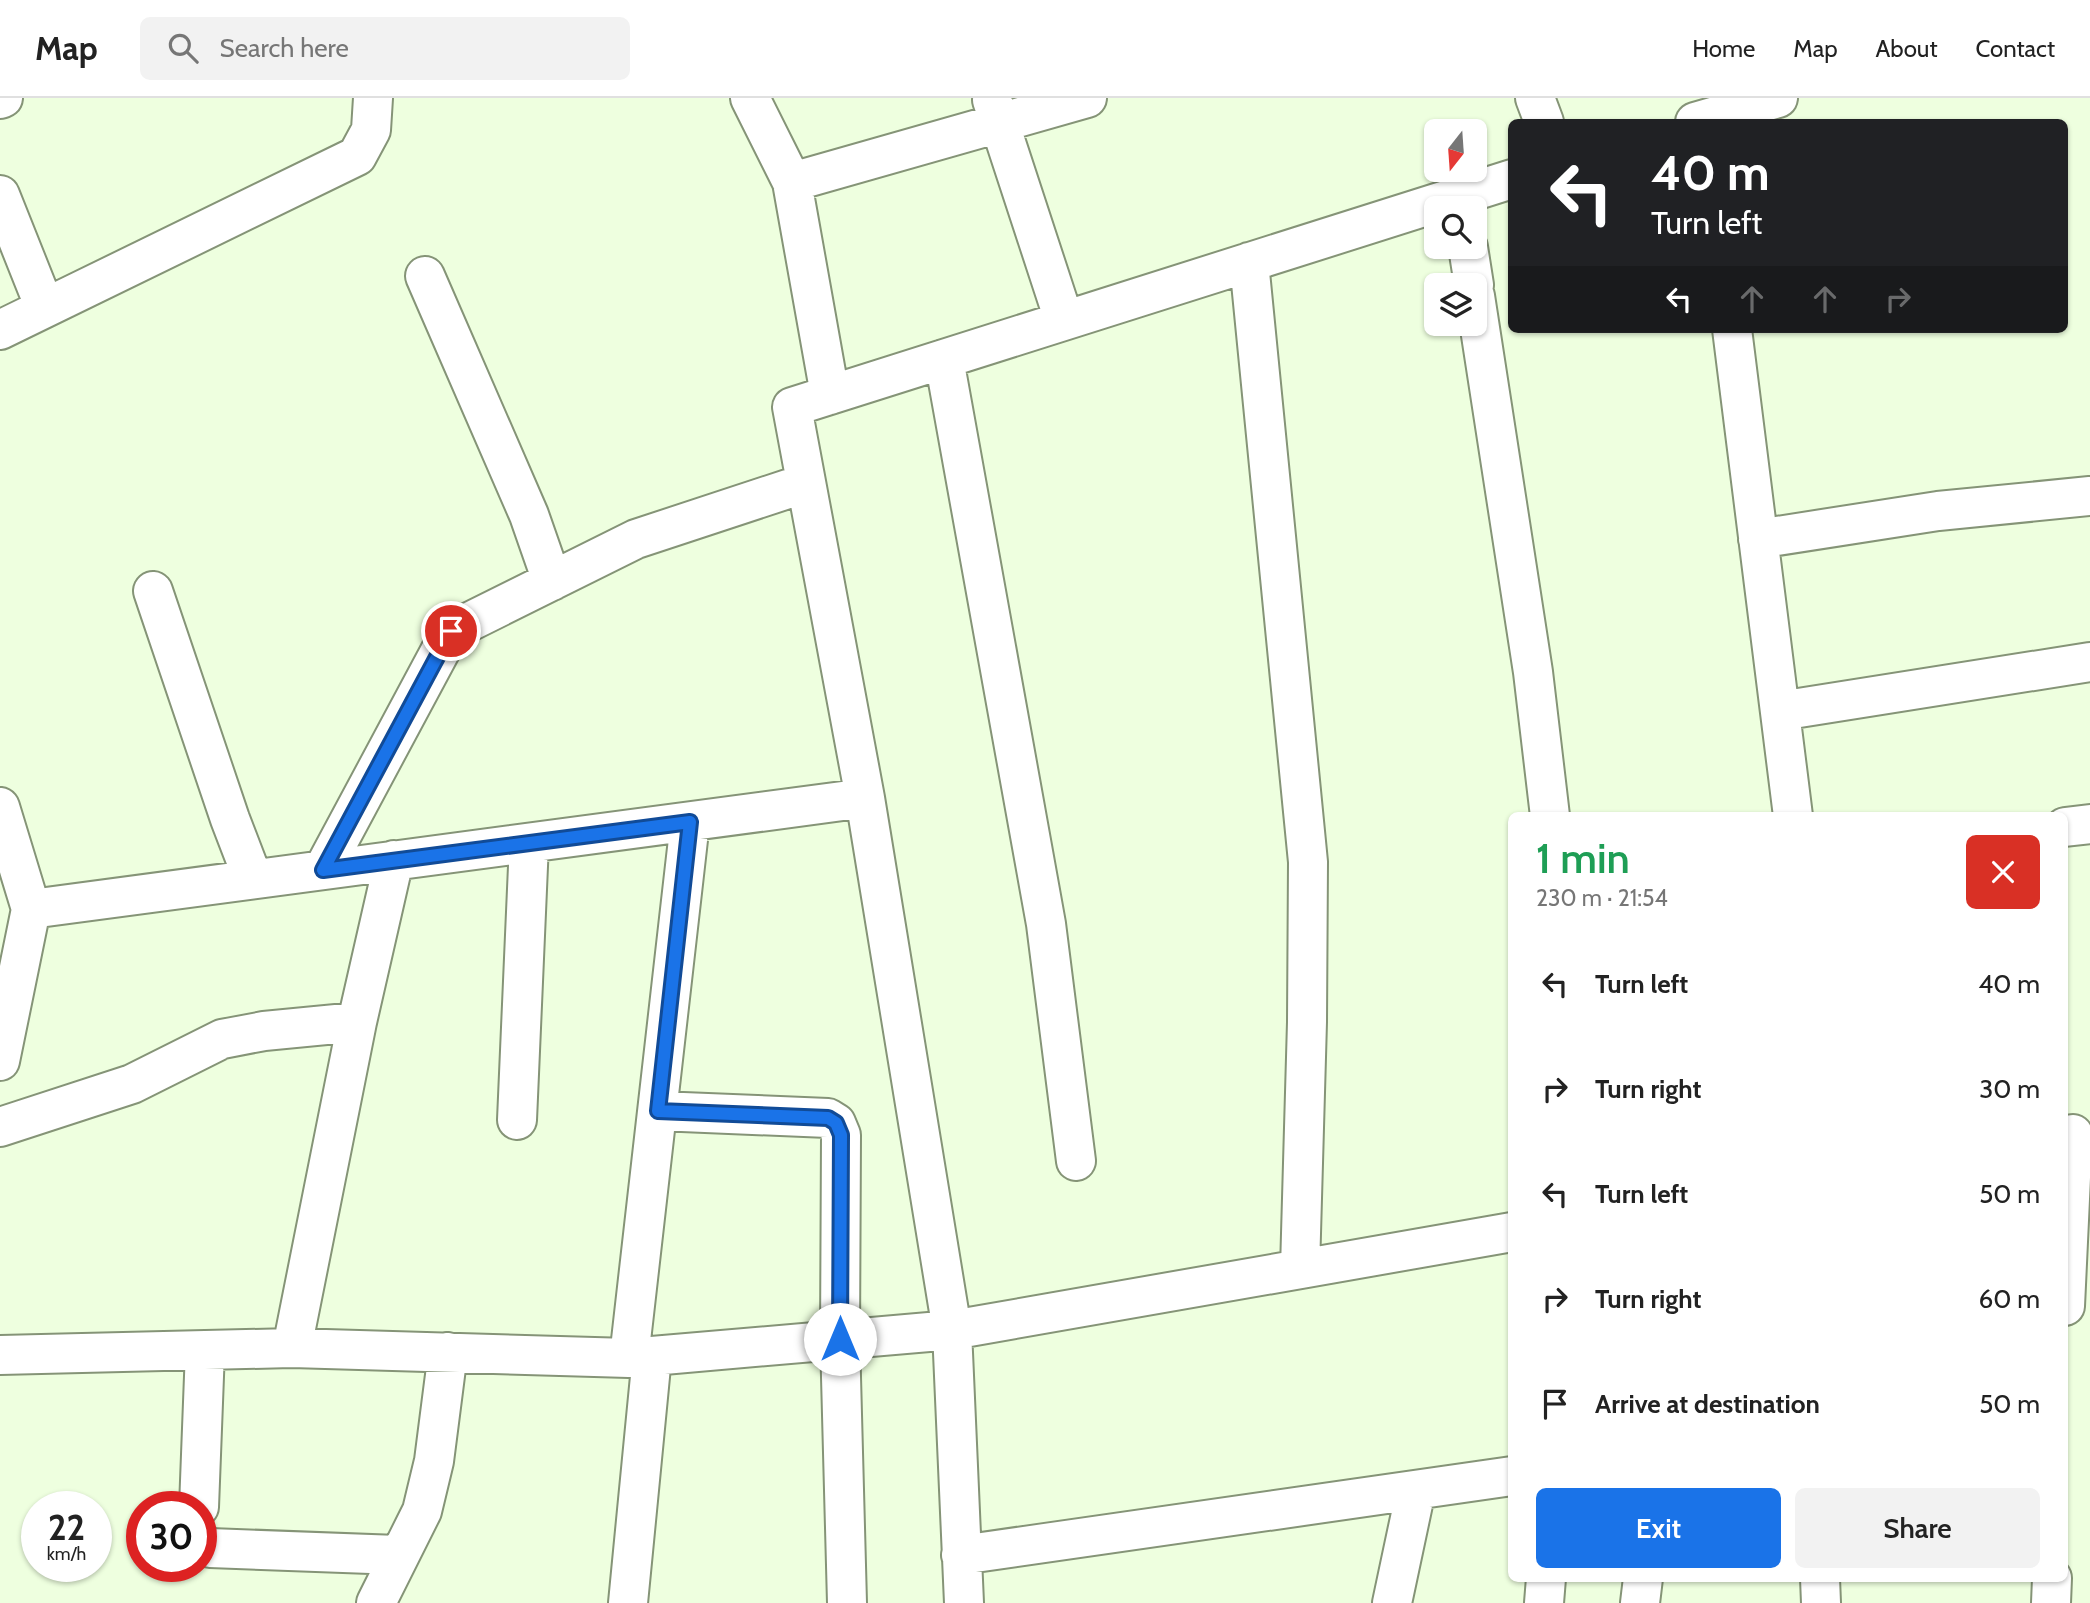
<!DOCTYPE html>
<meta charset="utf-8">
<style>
:root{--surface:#fff;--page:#f2f2f2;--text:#222;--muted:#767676;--line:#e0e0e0;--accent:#1a73e8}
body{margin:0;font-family:Cabin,sans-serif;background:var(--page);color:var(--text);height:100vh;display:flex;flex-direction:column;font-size:26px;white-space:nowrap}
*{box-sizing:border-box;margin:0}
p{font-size:23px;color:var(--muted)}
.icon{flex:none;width:38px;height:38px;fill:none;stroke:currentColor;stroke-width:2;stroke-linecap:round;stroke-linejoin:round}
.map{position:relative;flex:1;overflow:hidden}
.panel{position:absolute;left:1508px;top:714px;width:560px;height:770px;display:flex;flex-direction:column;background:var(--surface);border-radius:10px;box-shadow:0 2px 5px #0004}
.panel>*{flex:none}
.hud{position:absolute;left:1508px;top:21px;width:560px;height:214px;border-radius:10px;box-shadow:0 2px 5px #0004;background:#202124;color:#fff;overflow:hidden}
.needle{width:46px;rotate:197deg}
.controls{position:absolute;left:1424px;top:21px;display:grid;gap:14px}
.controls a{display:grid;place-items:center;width:63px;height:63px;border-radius:10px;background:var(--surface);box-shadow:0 2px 5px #0004;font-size:35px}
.speed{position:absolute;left:21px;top:1393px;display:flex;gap:14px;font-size:35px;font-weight:700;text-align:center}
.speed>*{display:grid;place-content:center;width:91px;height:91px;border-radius:50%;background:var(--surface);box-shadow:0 2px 5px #0004;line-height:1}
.speed small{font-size:18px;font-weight:400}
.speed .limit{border:10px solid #d22;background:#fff;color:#111}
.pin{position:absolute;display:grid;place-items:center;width:60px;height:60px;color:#fff;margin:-30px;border:4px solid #fff;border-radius:50%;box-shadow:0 2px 7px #0007}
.me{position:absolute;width:77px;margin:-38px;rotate:0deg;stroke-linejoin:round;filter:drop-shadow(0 0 5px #0008)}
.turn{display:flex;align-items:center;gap:24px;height:147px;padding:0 28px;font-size:32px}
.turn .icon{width:91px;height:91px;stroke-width:2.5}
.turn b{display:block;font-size:49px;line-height:60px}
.lanes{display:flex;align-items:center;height:66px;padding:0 28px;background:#0003;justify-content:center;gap:35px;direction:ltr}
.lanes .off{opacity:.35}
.round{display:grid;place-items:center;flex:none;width:74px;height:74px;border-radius:10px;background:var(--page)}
.headline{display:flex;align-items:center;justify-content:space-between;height:119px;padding:0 28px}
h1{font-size:42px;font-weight:600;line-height:52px;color:#1e9e55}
.cta{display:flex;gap:14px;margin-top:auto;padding:14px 28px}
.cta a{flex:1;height:80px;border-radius:10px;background:var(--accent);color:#fff;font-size:28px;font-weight:600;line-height:80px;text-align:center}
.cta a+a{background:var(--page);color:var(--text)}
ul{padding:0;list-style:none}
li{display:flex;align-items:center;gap:21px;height:105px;padding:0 28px}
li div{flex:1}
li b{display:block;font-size:26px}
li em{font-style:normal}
header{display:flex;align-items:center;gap:42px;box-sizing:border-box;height:98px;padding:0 35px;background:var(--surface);border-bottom:2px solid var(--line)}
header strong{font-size:33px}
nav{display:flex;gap:38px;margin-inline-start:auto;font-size:24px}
.search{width:490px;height:63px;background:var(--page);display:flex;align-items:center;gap:18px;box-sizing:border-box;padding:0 24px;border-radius:10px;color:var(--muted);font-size:26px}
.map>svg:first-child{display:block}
</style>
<header>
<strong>Map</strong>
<div class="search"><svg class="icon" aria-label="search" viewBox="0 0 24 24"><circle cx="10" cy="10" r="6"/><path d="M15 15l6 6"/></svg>Search here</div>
<nav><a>Home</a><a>Map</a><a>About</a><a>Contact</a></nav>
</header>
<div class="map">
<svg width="2090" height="1505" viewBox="0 0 2090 1505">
<rect width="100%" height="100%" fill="#eeffdf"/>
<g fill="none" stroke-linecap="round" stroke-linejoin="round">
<defs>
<path id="street" d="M 750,0 L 792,84 L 830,297
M 1535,0 L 1544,24
M 0,1 L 3,0
M 992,2 L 1064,222
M 1695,24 L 1778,0
M 792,84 L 1087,0
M 0,97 L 45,210
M 1468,149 L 1474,187
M 1249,164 L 1308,764 L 1307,924 L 1300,1171
M 425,178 L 529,417 L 552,483
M 1475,198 L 1533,574 L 1550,718
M 1732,231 L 1793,718
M 0,232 L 357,58 L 371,32 L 373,0
M 944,261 L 1046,826 L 1076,1063
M 1758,441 L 1938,413 L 2090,398
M 153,493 L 230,721 L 253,781
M 1780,613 L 2090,564
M 0,709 L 31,811
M 2065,729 L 2090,726
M 323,772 L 451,533 L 636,441 L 806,385
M 0,963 L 31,811 L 865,700
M 658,1013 L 828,1020 L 836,1025 L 841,1037 L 840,1241 L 847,1505
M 517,1022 L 529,745
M 0,1029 L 132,986 L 222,941 L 264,933 L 357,924
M 2065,1037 L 2073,1036 L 2065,1208
M 292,1250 L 357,924 L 394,762
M 0,1257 L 292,1250 L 629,1260 L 652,1258 L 952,1232 L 1512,1134
M 629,1260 L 690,724
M 199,1409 L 205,1252
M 201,1444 L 210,1450 L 398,1457
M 961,1457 L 1512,1378
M 1820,1480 L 1821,1505
M 376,1505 L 422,1413 L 434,1363 L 448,1254
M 628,1505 L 652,1258
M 964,1505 L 952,1232 L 865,700 L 792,309 L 1512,81
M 1392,1505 L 1416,1392
M 1544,1505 L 1546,1480
M 1640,1505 L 1643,1480
M 2051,1505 L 2052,1480"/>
</defs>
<!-- street casing -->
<use href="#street" stroke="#859477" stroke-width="42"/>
<!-- street -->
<use href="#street" stroke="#fff" stroke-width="38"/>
</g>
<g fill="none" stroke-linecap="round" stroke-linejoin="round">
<defs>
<path id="route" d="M 451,533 L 323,772 L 690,724 L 658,1013 L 828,1020 L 836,1025 L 841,1037 L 840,1241"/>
</defs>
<!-- route casing -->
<use href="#route" stroke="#114b97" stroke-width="18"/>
<!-- route -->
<use href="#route" stroke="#1a73e8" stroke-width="12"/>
</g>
</svg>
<div class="controls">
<a><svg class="needle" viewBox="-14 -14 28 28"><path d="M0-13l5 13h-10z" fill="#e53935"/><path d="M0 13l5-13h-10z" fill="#767676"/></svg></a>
<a><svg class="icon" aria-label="search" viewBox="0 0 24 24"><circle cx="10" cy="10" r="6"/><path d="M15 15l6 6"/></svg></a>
<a><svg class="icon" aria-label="layers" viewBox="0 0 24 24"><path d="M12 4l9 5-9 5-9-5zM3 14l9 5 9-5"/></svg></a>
</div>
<div class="speed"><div>22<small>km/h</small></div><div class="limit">30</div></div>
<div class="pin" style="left:451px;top:533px;background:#d93025"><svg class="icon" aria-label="arrive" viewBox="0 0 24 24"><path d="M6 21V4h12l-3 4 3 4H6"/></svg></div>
<svg class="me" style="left:840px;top:1241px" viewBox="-20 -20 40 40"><circle r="19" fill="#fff"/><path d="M0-13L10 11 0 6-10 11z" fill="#1a73e8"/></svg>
<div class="hud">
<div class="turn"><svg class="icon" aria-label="left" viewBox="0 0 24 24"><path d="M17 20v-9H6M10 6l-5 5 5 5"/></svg><div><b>40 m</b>Turn left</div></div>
<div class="lanes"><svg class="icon" aria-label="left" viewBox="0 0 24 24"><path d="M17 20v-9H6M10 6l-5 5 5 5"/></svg><svg class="icon off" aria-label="ahead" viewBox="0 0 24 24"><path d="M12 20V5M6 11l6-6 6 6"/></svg><svg class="icon off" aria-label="ahead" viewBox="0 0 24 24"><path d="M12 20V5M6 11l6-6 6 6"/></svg><svg class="icon off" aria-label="right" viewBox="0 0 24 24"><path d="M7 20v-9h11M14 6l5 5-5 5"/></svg></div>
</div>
<section class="panel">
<div class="headline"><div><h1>1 min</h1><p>230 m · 21:54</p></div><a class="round" style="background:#d93025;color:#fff"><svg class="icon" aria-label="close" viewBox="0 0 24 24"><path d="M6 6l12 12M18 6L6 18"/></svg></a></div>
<ul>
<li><svg class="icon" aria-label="left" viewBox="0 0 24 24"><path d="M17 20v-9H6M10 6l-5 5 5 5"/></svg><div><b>Turn left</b></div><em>40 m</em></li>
<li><svg class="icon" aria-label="right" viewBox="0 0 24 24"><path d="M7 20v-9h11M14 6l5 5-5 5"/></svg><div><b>Turn right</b></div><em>30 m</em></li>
<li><svg class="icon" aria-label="left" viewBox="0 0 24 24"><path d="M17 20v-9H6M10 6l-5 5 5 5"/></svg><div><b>Turn left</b></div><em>50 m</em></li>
<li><svg class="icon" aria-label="right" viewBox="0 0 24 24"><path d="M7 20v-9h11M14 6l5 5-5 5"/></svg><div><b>Turn right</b></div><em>60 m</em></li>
<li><svg class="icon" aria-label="arrive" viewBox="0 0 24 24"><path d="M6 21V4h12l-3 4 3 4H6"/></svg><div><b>Arrive at destination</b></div><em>50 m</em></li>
</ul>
<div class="cta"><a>Exit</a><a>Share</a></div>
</section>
</div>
